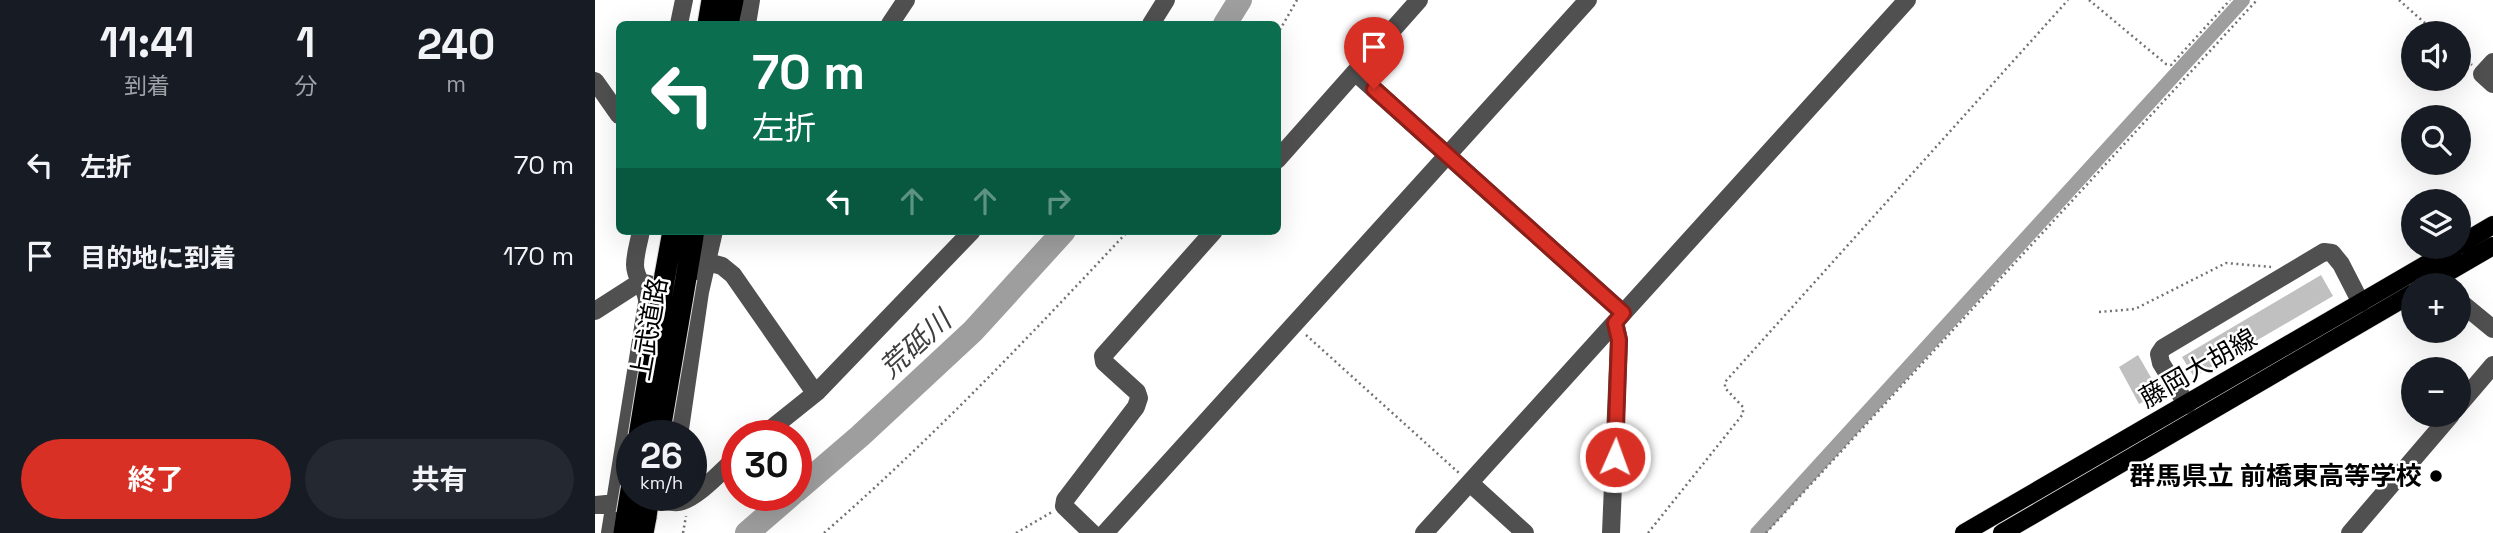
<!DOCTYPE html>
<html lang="ja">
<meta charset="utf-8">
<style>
:root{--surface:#171b24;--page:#242831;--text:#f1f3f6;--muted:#9ea1a6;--accent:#d93025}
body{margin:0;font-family:"Space Grotesk","Noto Sans JP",sans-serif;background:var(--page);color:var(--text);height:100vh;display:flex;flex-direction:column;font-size:26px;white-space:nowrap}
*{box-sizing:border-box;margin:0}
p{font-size:23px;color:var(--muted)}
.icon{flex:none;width:38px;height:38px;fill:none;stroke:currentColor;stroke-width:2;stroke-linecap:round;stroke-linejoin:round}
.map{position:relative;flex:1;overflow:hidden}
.drawer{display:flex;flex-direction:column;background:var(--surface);width:595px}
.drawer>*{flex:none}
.top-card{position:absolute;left:21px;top:21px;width:665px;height:214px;border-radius:10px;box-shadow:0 7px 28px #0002;background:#0b6e4f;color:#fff;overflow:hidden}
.controls{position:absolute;left:1806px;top:21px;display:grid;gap:14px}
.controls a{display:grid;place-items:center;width:70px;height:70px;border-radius:50%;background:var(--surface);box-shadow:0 7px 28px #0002;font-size:35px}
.speed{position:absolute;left:21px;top:420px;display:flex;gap:14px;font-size:35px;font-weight:700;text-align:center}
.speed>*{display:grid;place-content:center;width:91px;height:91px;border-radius:50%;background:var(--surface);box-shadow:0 7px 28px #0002;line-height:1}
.speed small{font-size:18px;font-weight:400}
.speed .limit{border:10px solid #d22;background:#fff;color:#111}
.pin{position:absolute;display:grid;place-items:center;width:60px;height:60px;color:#fff;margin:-72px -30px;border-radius:50% 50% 50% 0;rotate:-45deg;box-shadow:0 0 7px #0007}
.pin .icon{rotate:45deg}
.me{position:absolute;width:77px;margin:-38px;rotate:2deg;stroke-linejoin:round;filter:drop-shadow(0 0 5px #0008)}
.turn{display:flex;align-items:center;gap:24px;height:147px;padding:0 21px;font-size:32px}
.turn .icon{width:91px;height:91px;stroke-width:2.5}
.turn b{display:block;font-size:49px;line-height:60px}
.lanes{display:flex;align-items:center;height:66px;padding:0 21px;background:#0003;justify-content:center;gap:35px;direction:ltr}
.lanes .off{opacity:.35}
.eta{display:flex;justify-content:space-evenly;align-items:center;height:119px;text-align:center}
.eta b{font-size:42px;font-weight:700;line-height:49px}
.action{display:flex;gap:14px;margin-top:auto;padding:14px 21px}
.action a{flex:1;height:80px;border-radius:42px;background:var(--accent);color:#fff;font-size:28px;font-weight:700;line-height:80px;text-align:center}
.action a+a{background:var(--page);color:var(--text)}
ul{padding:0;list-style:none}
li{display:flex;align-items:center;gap:21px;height:91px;padding:0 21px}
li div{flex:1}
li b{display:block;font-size:26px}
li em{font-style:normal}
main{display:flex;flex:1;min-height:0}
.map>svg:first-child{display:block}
</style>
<main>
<section class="drawer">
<div class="eta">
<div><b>11:41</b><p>到着</p></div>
<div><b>1</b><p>分</p></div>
<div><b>240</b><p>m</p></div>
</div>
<ul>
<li><svg class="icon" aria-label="left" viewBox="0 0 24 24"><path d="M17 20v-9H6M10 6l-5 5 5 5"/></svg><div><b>左折</b></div><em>70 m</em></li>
<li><svg class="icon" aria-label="arrive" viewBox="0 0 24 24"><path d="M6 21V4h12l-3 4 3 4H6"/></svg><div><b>目的地に到着</b></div><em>170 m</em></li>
</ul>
<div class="action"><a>終了</a><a>共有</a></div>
</section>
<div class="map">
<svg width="1898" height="533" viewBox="0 0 1898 533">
<rect width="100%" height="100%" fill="#fff"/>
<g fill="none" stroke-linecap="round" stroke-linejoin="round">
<!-- canal -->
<path stroke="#9e9e9e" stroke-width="14" d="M 1162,533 L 1648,0"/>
<!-- river -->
<path stroke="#9e9e9e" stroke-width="24" d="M 630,24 L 645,0
M 201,491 L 265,436 L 378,331 L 469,231
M 152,533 L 196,495"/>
</g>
<!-- building -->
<path fill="#c0c0c0" d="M 1726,275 L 1738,296 L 1599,377 L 1587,357 Z
M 1543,355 L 1565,393 L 1544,404 L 1524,367 Z"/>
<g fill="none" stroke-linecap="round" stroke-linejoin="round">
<defs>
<path id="major" d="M 1864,245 L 1898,225
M 1831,285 L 1898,246
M 1369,533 L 1861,247
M 1407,533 L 1818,293"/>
<path id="highway" d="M 113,24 L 117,0
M 133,24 L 138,0
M 70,275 L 78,231
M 91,278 L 99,231
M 29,533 L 32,514
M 48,533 L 51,517"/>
</defs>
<!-- major casing -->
<use href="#major" stroke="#dbdbdb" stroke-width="19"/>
<!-- highway casing -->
<use href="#highway" stroke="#dbdbdb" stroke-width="23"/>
<!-- path -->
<path stroke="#727272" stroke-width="2.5" stroke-dasharray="2 3.5" stroke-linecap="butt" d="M 1494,0 L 1571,64 L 1576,65 L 1635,0
M 1804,0 L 1841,33
M 682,35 L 702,0
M 1864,53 L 1877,65
M 1504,312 L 1540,309 L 1631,263 L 1676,267
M 711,335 L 864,473
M 88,533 L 91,516
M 229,533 C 337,439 436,335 533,231
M 421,533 L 457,512
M 1053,533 L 1148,414 L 1148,407 L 1130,388 L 1130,382 L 1473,0
M 1171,533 L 1662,0"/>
<!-- minor -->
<path stroke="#505050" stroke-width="18" d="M 84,24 L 89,0
M 152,24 L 156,0
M 295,24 L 311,0
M 556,24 L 571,0
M 1898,62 L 1887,74 L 1898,84
M 761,73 L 1028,313
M 0,81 L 24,115
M 682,160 L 824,0
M 113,262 L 127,266 L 138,275 L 216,387 L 222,392
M 1864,301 L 1898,329
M 0,311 L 45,282 L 54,284
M 1592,405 L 1566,363 L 1564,354 L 1568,348 L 1729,252 L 1737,253 L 1746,264 L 1766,303
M 1864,405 L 1898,365
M 84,436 L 105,292 L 119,231
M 167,436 L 222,392 L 377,231
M 875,483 L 930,533
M 67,501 C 73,501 79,503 84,502 C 103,498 128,469 142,457
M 0,505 L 32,502
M 15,533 L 52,303 C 53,289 40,280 40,265 C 40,254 44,242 46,231
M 497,533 L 469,506 L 470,500 L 541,407 L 544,398 L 542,392 L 509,362 L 508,356 L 619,231
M 510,533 L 993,0
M 829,533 L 1312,0
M 1016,533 L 1024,340 L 1020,322
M 1755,533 L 1856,415"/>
<!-- major -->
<use href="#major" stroke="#000" stroke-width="18"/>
<!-- highway -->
<use href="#highway" stroke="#000" stroke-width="21"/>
<defs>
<path id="highway-bridge" d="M 44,436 L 70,275
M 64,436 L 91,278
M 32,514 L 37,484
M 51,517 L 54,495"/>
</defs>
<!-- highway-bridge casing -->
<use href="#highway-bridge" stroke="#dbdbdb" stroke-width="23" stroke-linecap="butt"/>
<!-- highway-bridge -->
<use href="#highway-bridge" stroke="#000" stroke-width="21"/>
</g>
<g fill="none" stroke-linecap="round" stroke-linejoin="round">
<defs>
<path id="route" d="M 779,89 L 1028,313 L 1020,323 L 1024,340 L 1020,457"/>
</defs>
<!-- route casing -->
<use href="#route" stroke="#8d1f18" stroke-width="18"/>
<!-- route -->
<use href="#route" stroke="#d93025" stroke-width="12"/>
</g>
<!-- markers -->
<circle fill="#000" stroke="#fff" stroke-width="2.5" cx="1841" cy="476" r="7"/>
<g text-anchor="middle" stroke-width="5" stroke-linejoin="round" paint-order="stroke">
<!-- street labels -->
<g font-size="26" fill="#000" stroke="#fff">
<text transform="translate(54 329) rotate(-80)" y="9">上武道路</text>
<text transform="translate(1603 368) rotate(-30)" y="9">藤岡大胡線</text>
</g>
<!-- poi labels -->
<g font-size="26" font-weight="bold" fill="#000" stroke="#fff" text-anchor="end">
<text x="1827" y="485">群馬県立 前橋東高等学校</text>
</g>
<!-- water labels -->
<g font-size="28" font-style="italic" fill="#3f3f3f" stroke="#fff">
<text transform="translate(320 344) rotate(-42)" y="10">荒砥川</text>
</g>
</g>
</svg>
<div class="controls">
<a><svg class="icon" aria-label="sound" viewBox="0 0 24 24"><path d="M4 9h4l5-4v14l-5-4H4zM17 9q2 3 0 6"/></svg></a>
<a><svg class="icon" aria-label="search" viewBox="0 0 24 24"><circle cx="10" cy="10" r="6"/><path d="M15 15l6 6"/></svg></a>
<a><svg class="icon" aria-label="layers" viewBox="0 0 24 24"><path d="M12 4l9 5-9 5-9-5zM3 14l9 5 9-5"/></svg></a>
<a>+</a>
<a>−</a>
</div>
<div class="speed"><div>26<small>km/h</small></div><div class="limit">30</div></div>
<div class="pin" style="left:779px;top:89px;background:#d93025"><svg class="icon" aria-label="arrive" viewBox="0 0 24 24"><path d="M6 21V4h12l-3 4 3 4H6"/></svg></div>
<svg class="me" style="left:1020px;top:457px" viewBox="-20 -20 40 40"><circle r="17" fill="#d93025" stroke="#fff" stroke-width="3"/><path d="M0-11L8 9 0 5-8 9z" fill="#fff"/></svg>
<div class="top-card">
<div class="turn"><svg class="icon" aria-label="left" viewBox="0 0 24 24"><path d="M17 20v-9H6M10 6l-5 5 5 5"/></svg><div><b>70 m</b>左折</div></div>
<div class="lanes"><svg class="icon" aria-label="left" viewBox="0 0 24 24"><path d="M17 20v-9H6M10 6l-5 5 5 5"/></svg><svg class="icon off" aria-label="ahead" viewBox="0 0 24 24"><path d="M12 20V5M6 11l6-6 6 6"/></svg><svg class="icon off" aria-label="ahead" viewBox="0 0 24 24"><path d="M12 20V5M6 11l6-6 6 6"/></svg><svg class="icon off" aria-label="right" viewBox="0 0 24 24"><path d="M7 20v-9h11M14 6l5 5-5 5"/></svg></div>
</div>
</div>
</main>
